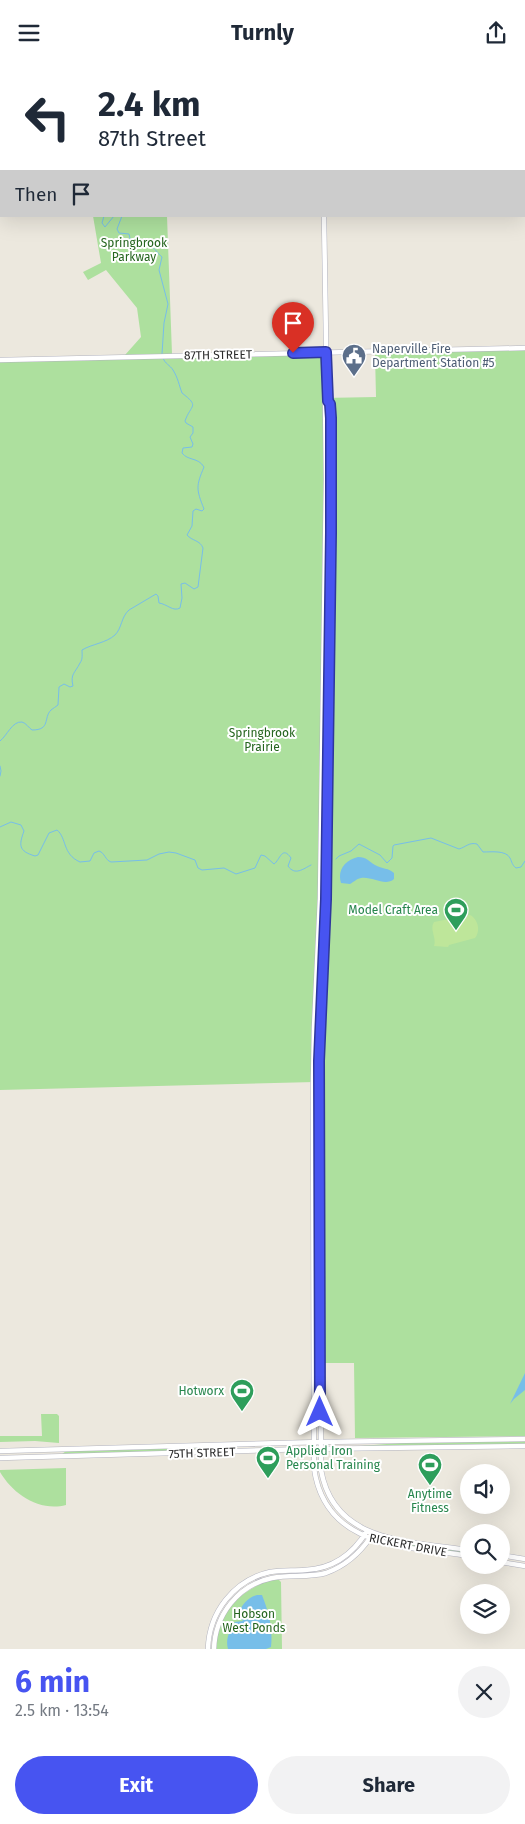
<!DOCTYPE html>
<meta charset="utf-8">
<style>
:root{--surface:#fff;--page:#f2f2f3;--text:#1f2937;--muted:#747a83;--accent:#4754f1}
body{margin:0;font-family:"Fira Sans",sans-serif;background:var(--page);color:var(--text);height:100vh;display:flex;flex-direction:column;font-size:19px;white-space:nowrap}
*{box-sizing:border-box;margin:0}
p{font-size:16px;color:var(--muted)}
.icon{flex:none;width:28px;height:28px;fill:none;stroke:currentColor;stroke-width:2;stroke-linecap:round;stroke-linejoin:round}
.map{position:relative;height:1584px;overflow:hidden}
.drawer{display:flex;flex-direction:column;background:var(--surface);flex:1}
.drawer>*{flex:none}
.banner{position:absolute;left:0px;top:0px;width:525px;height:152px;box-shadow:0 5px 20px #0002;background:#fff;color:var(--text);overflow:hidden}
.buttons{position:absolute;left:460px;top:1399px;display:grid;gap:10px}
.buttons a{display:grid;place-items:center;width:50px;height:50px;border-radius:50%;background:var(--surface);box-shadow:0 5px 20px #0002;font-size:25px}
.pin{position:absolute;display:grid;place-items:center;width:42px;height:42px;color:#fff;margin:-51px -21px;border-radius:50% 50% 50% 0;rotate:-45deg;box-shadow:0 0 5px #0007}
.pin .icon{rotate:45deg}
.me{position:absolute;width:55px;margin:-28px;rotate:0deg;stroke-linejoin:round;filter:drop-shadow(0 0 4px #0008)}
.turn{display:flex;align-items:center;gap:18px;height:105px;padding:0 15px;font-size:22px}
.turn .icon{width:65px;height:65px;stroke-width:2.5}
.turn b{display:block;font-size:35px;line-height:42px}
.then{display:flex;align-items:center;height:48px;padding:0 15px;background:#0003;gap:10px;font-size:19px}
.round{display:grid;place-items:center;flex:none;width:52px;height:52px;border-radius:26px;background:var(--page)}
.head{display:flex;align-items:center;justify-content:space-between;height:85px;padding:0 15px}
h1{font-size:30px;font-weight:700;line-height:38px;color:var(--accent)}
.primary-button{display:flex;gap:10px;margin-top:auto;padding:10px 15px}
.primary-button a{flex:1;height:58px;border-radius:30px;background:var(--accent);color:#fff;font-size:20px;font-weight:700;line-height:58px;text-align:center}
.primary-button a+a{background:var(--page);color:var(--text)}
header{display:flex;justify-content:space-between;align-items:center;height:65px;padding:0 15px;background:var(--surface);font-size:22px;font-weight:700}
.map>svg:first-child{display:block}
</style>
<header><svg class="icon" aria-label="menu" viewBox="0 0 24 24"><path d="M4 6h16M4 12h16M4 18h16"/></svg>Turnly<svg class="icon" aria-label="share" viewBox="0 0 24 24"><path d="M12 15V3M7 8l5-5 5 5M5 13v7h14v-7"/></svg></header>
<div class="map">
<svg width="525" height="1584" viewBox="0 0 525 1584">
<rect width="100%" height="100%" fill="#ece8de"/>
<!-- green -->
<path fill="#ade09e" d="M 121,0 L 215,0 L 121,1 Z
M 238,0 L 316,0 L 316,1 L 241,1 Z
M 93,151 L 167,151 L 172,289 L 125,290 L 141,272 L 137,243 L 106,205 L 88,215 L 83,207 L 101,198 Z
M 525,284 L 525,1371 L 355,1373 L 354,1298 L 322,1298 L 317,1017 L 317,1160 L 316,1160 L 315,1017 L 0,1025 L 0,297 L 321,290 L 323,333 L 376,332 L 375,289 Z
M 316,1203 L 318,1291 L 316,1291 Z
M 41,1349 L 57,1349 L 59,1351 L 59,1378 L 35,1376 L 0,1377 L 0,1371 L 42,1371 Z
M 525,1376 L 525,1380 L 361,1381 L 412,1377 Z
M 200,1383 L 140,1388 L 61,1390 L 66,1386 Z
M 66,1403 L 66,1440 C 39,1447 13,1429 0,1407 L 0,1405 Z
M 384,1475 L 469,1487 L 469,1490 L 382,1476 Z
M 274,1514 L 278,1514 L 281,1517 L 282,1584 L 216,1584 C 217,1547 241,1524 274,1514 Z"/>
<!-- pitch -->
<path fill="#bee69a" d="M 470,850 C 478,854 481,866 475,873 L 449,880 L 448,882 L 434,881 C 437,873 429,864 434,857 Z"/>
<!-- water -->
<path fill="#77bee9" d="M 358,792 C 367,792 368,796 375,800 C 382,804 389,803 394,808 L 394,814 C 385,822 372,811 361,813 C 356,814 354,817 350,819 L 341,818 C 337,805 345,795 358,792 Z
M 525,1308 L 525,1325 L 514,1334 L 510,1339 Z
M 257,1530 L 262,1530 C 269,1548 273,1563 271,1582 L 266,1584 L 228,1584 C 225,1574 230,1565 235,1557 L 243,1556 L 238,1549 C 242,1540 247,1533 257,1530 Z"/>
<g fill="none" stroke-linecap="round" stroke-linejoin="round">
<!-- stream -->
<path stroke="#77bee9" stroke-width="1" d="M 244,0 L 244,1
M 153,1 L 154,1
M 164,1 L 166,0
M 435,1 L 438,0
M 104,151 L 102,158 L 105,162 L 114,151
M 122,151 L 117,164 L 119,168 L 129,169 L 132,182 C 135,182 137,180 139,179 C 150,175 156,187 162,192 L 159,205 L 168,239 L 164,258 L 162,289
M 0,676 C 7,671 12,656 22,657 C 26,658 29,663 32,665 C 51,665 43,653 51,645 C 53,643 56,642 58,640 L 59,622 L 64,619 L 70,622 L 73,621 C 70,609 75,608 80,598 C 83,594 82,589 82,585 C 92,579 106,578 115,570 C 122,563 121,552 129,545 L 156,529 L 158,531 L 159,538 C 167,539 173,547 180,543 L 182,533 L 181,519 L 185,518 L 194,524 L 198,522 L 203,483 C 200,475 192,476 187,470 L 192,461 L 193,446 L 196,444 L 202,446 L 204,444 C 196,424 196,421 204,402 C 198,392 188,396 182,388 L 183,383 L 192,382 L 193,379 L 190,372 L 193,368 L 193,362 L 186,358 L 185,356 C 191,339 200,342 182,328 C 179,320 178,313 173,305 C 170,300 165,299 163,293
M 0,701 L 1,706 L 0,711
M 0,762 L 11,757 L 21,760 L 24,766 C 19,780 18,786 35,791 L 38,790 L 49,768 L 57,765 C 67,773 62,789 80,797 L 90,796 L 94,788 L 99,786 C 105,788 105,795 111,797 L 147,795 L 159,789 L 169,787 L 176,788 L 195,795 L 198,803 L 202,805 L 224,803 L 236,809 L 255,803 L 261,790 L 265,791 L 274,799 C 280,795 282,780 291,793 L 288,801 C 295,811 303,804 311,800
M 336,794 L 339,791 L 351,786 L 359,779 L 380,790 L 387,798 L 392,793 L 393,781 L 394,780 L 431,773 L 459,784 C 466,782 469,777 477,779 L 483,787 C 491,787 506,785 510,793 C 512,797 512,800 516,803 L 521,802 L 525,796"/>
<defs>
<path id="secondary" d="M 321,0 L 321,1
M 324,151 L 327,336 L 325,338 L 326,414 L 320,833 L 314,963 L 313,1017 L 314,1403 C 325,1484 406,1481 469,1491
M 0,295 L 525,283
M 327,336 L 330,339 L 332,413 L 326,833 L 320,955 L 319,1014 L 321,1405 C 334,1479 410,1476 469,1485
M 0,1386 L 320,1377 L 525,1374
M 0,1393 L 308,1384 L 525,1381
M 501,1490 L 525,1494
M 501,1497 L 525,1501
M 208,1584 C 209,1547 234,1515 270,1507 C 282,1505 293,1506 305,1505 C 332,1504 353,1489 367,1466
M 214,1584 C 215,1550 238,1520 272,1513 C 290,1509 308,1513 326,1508 C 345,1501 359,1489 370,1473"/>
</defs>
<!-- secondary casing -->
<use href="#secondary" stroke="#b2b3be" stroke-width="5.5"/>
<!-- secondary -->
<use href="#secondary" stroke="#fff" stroke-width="4.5"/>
</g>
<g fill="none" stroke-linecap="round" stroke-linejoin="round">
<defs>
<path id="route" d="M 293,288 L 326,287 L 328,336 L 330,339 L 331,353 L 331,468 L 326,834 L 319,996 L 320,1347"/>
</defs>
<!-- route casing -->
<use href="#route" stroke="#2e379d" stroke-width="12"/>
<!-- route -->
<use href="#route" stroke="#4754f1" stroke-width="9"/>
</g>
<!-- icons -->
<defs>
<symbol id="civic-pin" viewBox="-11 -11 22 30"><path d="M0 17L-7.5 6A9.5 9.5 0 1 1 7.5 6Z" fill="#5c6f8a" stroke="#fff"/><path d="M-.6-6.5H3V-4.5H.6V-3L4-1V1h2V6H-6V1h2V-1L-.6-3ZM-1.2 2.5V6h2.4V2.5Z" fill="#fff"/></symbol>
<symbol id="stadium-pin" viewBox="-11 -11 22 30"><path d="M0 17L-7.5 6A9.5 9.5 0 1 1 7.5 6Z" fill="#2e9e5b" stroke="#fff"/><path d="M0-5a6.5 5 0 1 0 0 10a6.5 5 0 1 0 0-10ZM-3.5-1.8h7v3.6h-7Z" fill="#fff"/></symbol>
</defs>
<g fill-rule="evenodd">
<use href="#civic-pin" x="340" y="277" width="28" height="38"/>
<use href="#stadium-pin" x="442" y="831" width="28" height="38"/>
<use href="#stadium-pin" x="228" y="1312" width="28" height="38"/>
<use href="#stadium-pin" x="254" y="1379" width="28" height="38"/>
<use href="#stadium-pin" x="416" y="1386" width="28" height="38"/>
</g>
<g text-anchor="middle" stroke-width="4" stroke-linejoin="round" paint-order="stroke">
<!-- park labels -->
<g font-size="12" fill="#25651e" stroke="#fff">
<text x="134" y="182">Springbrook<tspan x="134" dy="14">Parkway</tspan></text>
<text x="262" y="672">Springbrook<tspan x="262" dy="14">Prairie</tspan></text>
<text x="254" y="1553">Hobson<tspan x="254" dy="14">West Ponds</tspan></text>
</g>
<!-- service labels -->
<g font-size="12" fill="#4e5e75" stroke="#fff" text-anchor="start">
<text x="372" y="288">Naperville Fire<tspan x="372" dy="14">Department Station #5</tspan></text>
</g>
<!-- street labels -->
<g font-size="12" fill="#2b2b2b" stroke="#fff">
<text transform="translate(218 290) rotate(-1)" y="4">87TH STREET</text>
<text transform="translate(202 1388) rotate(-2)" y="4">75TH STREET</text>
<text transform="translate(408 1480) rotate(11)" y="4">RICKERT DRIVE</text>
</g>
<!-- leisure labels -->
<g font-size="12" fill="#27864d" stroke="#fff" text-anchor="end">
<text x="438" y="849">Model Craft Area</text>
<text x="224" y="1330">Hotworx</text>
<text x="286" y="1390" text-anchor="start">Applied Iron<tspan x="286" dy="14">Personal Training</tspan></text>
<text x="430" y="1433" text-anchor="middle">Anytime<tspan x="430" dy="14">Fitness</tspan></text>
</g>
</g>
</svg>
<div class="buttons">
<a><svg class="icon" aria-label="sound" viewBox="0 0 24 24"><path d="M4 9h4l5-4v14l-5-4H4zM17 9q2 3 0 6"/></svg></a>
<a><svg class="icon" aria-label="search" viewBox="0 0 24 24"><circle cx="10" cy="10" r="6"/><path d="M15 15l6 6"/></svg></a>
<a><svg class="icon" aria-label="layers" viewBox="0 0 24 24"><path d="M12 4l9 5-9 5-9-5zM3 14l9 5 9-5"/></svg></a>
</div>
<div class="pin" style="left:293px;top:288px;background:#d93025"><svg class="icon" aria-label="arrive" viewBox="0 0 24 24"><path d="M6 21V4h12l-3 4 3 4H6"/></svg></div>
<svg class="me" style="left:320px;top:1347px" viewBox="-20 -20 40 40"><path d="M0-17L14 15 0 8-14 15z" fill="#4754f1" stroke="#fff" stroke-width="4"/></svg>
<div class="banner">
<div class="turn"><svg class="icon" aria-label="left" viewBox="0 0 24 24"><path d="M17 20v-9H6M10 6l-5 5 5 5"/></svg><div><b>2.4 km</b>87th Street</div></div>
<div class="then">Then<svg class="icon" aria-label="arrive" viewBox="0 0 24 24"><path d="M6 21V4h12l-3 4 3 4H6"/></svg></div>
</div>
</div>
<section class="drawer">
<div class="head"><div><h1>6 min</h1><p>2.5 km · 13:54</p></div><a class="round"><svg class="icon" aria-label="close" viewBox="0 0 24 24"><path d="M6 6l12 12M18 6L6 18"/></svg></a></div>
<div class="primary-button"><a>Exit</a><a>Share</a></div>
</section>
